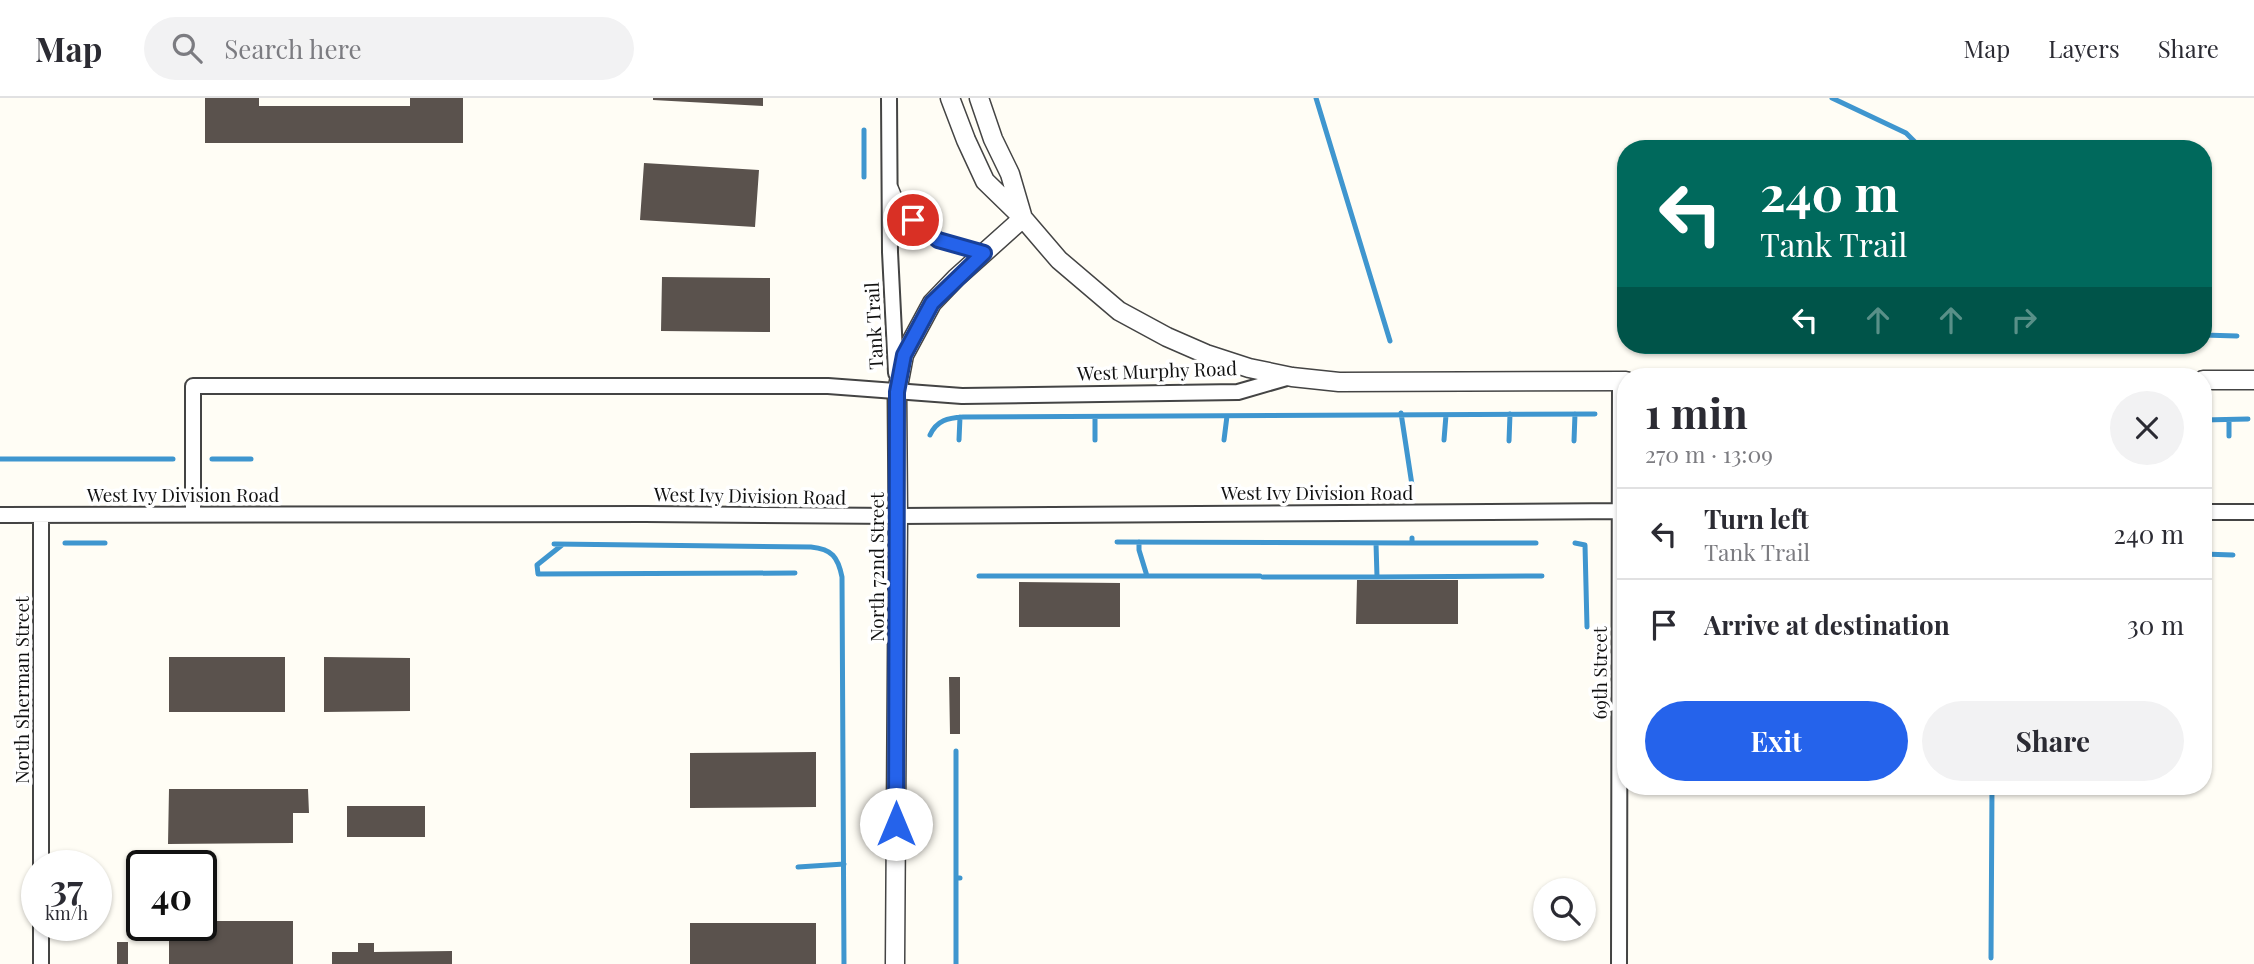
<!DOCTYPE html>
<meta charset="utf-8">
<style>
:root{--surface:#fff;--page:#f2f2f3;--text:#2b2b33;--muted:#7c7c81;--line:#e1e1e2;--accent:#2563eb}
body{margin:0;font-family:"Playfair Display",serif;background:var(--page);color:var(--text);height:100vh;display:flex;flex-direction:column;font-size:26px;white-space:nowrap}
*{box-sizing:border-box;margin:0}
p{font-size:23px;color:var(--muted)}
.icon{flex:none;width:38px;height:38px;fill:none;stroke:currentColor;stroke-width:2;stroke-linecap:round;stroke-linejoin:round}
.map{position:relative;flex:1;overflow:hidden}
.drawer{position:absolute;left:1617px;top:270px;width:595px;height:427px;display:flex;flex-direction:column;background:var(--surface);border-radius:28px;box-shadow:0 2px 5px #0004}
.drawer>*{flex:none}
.banner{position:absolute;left:1617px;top:42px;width:595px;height:214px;border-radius:28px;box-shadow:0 2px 5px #0004;background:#00695c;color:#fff;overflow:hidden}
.tools{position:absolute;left:1533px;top:780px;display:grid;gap:14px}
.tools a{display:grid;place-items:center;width:63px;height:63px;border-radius:50%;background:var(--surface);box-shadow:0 2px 5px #0004;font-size:35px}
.speed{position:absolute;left:21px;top:752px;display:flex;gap:14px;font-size:35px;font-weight:700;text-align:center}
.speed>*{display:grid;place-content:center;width:91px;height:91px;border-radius:50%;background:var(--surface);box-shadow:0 2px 5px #0004;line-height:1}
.speed small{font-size:18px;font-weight:400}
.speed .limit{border:4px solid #111;border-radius:10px;background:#fff;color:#111}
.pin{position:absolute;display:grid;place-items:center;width:60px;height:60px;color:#fff;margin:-30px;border:4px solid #fff;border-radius:50%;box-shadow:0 2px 7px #0007}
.me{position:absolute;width:77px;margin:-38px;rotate:0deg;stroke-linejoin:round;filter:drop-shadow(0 0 5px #0008)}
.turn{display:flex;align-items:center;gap:24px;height:147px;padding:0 28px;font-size:32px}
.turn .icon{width:91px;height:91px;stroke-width:2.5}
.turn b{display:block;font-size:49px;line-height:60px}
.lanes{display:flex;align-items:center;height:66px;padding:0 28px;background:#0003;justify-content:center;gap:35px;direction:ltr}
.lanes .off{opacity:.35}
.round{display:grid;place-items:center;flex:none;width:74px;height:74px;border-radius:37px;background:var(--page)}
.overview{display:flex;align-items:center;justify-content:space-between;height:119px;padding:0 28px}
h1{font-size:42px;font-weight:700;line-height:52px}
.primary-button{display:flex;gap:14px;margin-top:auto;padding:14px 28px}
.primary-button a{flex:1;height:80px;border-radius:42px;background:var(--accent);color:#fff;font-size:28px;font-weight:700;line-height:80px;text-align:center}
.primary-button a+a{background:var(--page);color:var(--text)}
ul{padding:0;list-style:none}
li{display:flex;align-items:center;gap:21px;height:91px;padding:0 28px;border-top:2px solid var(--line)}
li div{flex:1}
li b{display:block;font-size:26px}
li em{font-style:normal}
header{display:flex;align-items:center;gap:42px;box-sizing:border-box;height:98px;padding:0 35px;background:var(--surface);border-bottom:2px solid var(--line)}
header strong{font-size:33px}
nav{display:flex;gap:38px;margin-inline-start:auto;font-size:24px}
.search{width:490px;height:63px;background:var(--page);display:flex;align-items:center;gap:18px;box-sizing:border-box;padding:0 24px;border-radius:38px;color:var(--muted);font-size:26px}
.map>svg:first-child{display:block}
</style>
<header>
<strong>Map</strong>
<div class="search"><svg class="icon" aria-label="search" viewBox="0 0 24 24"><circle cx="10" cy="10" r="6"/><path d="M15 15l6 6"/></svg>Search here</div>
<nav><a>Map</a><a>Layers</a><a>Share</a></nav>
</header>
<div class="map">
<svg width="2254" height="866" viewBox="0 0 2254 866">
<rect width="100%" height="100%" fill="#fffdf5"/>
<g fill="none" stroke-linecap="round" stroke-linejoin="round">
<!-- stream -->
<path stroke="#3f96cf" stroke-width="5" d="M 1316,0 L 1390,243
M 1832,0 L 1906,35 L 1922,51
M 864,32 L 864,79
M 2203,237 L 2237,238
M 1401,315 L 1412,387
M 2203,322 L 2248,321
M 2229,322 L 2229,338
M 930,337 C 937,322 948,320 963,319 L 1595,316
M 959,342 L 960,319
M 1095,342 L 1095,319
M 1224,342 L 1227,318
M 1444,342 L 1446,317
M 1509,343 L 1510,316
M 1574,343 L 1575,316
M 0,361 L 173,361
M 212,361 L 251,361
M 1412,440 L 1412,445 L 1536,445
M 1117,444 L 1412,445
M 65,445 L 105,445
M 1575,445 L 1585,447 L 1587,529
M 554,446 L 811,449 C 832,451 838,459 842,479 L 844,866
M 562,447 L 537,467 L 538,476 L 795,475
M 2203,456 L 2233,457
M 979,478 L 1147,478 L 1139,452 L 1139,444
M 1147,478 L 1260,478
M 1263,479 L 1377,479 L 1376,445
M 1377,479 L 1542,478
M 956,653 L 956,780 L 960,780
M 798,769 L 844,766
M 956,780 L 956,866
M 1991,860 L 1992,688"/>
</g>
<!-- building -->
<path fill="#5a524d" d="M 205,0 L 259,0 L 259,8 L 410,8 L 410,0 L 463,0 L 463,45 L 205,45 Z
M 653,0 L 763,0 L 763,8 L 653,2 Z
M 644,65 L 759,72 L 755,129 L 640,122 Z
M 662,179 L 770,180 L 770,234 L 661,233 Z
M 1357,482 L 1458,482 L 1458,526 L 1356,526 Z
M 1019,484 L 1120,485 L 1120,529 L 1019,529 Z
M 169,559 L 285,559 L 285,614 L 169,614 Z
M 324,559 L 410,560 L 410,613 L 324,614 Z
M 949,579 L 960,579 L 960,636 L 950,636 Z
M 816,654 L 816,709 L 690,710 L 690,655 Z
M 169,691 L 308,691 L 309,715 L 293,715 L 293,745 L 168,746 Z
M 347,708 L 425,708 L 425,739 L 347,739 Z
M 201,823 L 293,823 L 293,866 L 169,866 L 169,828 L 201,828 Z
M 690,825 L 816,825 L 816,866 L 690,866 Z
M 117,844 L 128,844 L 128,866 L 117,866 Z
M 358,845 L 374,845 L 374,854 L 452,853 L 452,866 L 332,866 L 332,854 L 358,854 Z"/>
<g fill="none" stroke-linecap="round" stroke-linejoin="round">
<defs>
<path id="service" d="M 894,89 C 902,110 918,133 940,143 C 953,149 969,151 983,155"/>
<path id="minor" d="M 889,0 L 890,154 L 896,275
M 2203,414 L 2254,414
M 193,416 L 193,288 L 828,288 L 962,298 L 1238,294 L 1290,279
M 0,417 L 645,416 L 898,418 L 1626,413
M 41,768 L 41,417
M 41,866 L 41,828
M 1619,866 L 1620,283"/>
<path id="tertiary" d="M 950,0 L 966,42 L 985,83 L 1023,120 L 1059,162 L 1119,213 L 1167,239 L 1206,256 L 1249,270 L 1292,279 L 1339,284 L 1626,283
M 979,0 L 993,41 L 1010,76 L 1022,117
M 2203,282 L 2254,282
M 895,866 L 898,418 L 897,294 L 904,257 L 932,205 L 956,180 L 1023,120"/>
</defs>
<!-- service casing -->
<use href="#service" stroke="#444" stroke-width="10"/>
<!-- minor casing -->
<use href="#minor" stroke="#444" stroke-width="18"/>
<!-- tertiary casing -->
<use href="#tertiary" stroke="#444" stroke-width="21"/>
<!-- service -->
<use href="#service" stroke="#fff" stroke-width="7"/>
<!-- minor -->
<use href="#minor" stroke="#fff" stroke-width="14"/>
<!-- tertiary -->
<use href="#tertiary" stroke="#fff" stroke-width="18"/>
</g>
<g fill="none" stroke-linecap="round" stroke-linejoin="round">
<defs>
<path id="route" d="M 896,726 L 897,294 L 904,257 L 932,205 L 984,155 L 938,142 L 913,122"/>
</defs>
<!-- route casing -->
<use href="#route" stroke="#184099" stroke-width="18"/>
<!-- route -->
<use href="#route" stroke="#2563eb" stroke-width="12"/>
</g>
<g text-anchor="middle" stroke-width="7" stroke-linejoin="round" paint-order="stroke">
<!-- street labels -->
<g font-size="19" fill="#111" stroke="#fff">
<text transform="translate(874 228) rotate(-93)" y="7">Tank Trail</text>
<text transform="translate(1157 273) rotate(-2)" y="7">West Murphy Road</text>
<text x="1317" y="402">West Ivy Division Road</text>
<text x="183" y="404">West Ivy Division Road</text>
<text transform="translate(750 398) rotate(1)" y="7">West Ivy Division Road</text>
<text transform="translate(877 469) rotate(-90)" y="7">North 72nd Street</text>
<text transform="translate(1600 575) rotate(-90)" y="7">69th Street</text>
<text transform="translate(22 592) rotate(-90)" y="7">North Sherman Street</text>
</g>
</g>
</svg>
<div class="tools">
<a><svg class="icon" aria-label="search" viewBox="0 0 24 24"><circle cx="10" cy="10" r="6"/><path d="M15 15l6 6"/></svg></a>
</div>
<div class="speed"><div>37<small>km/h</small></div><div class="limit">40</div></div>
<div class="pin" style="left:913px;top:122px;background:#d93025"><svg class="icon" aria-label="arrive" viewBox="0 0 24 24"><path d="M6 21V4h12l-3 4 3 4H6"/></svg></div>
<svg class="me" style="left:896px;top:726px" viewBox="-20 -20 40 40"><circle r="19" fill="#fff"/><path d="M0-13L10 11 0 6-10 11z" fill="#2563eb"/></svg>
<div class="banner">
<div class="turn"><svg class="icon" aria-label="left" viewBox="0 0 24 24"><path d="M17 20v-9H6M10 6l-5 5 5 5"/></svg><div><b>240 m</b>Tank Trail</div></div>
<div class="lanes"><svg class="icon" aria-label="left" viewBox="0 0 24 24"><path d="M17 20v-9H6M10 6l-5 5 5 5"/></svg><svg class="icon off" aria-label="ahead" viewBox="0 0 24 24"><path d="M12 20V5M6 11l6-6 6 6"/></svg><svg class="icon off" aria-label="ahead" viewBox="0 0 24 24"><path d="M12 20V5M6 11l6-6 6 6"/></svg><svg class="icon off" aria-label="right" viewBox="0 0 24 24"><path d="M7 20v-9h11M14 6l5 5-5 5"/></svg></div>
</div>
<section class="drawer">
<div class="overview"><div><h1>1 min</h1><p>270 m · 13:09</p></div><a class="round"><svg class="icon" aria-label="close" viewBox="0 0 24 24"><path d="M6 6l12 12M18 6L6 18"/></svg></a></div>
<ul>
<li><svg class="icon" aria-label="left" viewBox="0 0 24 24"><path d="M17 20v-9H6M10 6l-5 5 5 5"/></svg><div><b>Turn left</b><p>Tank Trail</p></div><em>240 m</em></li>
<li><svg class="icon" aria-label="arrive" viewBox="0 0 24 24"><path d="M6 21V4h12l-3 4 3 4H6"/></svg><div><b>Arrive at destination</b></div><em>30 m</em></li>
</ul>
<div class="primary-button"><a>Exit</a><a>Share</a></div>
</section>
</div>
